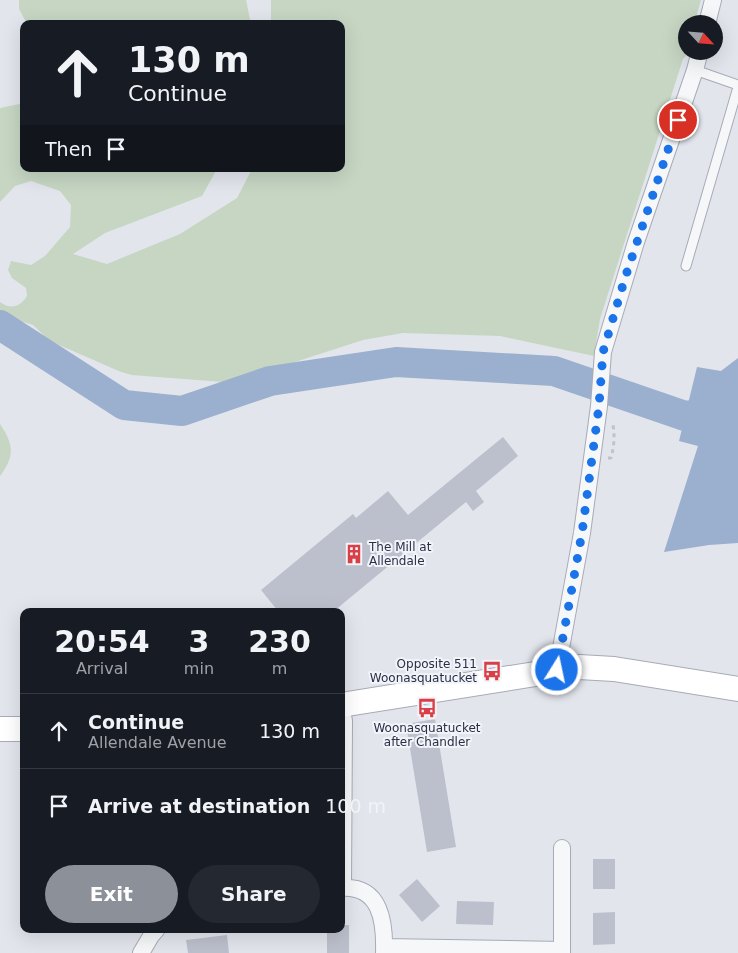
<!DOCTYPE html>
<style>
:root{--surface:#171b24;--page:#242831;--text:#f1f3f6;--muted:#9ea1a6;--line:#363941;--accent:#8c9099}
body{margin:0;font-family:"DejaVu Sans",sans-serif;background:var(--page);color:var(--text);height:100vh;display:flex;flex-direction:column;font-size:19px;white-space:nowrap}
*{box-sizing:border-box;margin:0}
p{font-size:16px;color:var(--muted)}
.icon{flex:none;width:28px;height:28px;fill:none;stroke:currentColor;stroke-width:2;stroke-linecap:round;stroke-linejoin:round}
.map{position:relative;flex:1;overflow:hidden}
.drawer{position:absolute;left:20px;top:608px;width:325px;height:325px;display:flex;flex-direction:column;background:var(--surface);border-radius:10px;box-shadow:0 5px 20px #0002}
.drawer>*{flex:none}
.banner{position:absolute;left:20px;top:20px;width:325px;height:152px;border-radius:10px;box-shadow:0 5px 20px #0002;background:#171b24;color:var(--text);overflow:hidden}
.needle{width:32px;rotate:116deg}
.fabs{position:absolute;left:678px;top:15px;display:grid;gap:10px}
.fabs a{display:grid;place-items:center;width:45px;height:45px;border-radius:50%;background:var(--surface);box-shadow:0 5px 20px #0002;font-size:25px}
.pin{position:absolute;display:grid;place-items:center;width:42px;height:42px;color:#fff;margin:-21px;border:2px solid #fff;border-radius:50%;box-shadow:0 1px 5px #0007}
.me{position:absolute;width:55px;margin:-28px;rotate:10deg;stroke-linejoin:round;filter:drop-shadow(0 0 4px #0008)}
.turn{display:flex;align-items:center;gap:18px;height:105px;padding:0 25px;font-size:22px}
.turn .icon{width:65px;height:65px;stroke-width:2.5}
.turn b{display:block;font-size:35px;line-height:42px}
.then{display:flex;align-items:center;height:48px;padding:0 25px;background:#0003;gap:10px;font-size:19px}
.eta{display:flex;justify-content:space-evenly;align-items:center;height:85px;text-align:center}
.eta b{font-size:30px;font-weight:800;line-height:35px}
.cta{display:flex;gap:10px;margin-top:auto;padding:10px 25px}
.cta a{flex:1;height:58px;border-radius:30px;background:var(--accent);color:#fff;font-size:20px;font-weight:800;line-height:58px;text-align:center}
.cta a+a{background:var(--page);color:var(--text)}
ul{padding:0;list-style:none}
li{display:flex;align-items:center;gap:15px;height:75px;padding:0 25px;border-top:1px solid var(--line)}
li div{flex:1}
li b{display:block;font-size:19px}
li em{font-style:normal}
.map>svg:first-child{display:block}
</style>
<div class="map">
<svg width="738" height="953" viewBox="0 0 738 953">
<rect width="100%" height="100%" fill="#e2e5ec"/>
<!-- green -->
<path fill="#c6d6c3" d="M 19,0 L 246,0 L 251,24 L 27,24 L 19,9 Z
M 271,0 L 701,0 L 694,24 L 686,24 L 686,56 L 683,59 L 600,319 L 594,356 L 500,336 L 403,333 L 363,340 L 258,374 L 223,382 L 132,375 L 121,372 L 50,341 L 33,325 L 11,318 L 0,312 L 0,302 C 11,310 20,307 27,296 L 26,288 L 12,278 L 8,270 L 11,261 L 31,265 L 45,256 L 70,227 L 71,205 L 60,191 L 31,181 L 15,186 L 0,202 L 0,108 L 24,103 L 24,169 L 217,169 L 202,196 L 105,233 L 73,254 L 107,264 L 180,234 L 237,198 L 252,169 L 341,169 L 341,24 L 271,24 Z
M 0,424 C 14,445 15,456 0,476 Z"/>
<!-- water -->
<path fill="#9bafce" d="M 738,358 L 738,543 L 709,545 L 664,552 L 698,446 L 679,441 L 697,367 L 721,371 Z"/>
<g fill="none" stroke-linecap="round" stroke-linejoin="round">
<!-- river -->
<path stroke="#9bafce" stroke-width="30" d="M 0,325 L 124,405 L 182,411 L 270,381 L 396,362 L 554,371 L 685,416 L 738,410"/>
</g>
<!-- building -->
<path fill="#bcc0cc" d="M 503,437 L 518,456 L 476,491 L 484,502 L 473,511 L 466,502 L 334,611 L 278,611 L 261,590 L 353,514 L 356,518 L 388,491 L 408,515 Z
M 435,719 L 456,847 L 427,852 L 406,724 Z
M 593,859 L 615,859 L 615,889 L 593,889 Z
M 417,879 L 440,906 L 422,922 L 399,895 Z
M 457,901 L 494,902 L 493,925 L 456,924 Z
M 615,912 L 615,944 L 593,945 L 593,913 Z
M 341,925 L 349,925 L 349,953 L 327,953 L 327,929 L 341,929 Z
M 227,935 L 229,953 L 188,953 L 186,940 Z"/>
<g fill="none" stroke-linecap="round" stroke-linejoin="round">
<defs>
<path id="lane" d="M 695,70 L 738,85
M 686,266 L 738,87"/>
<path id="street" d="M 707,24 L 713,0
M 557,670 L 582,533 L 599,406 L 603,352 L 636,242 L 695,70 L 700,51
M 341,705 L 344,721 L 343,887
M 562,848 L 562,953
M 341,888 C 381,885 385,922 384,953
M 384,947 L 562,950
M 141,953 L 151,936 L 157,929"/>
<path id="secondary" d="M 341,705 L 579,667 L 614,669 L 738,689
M 0,729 L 24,729"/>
</defs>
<!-- lane casing -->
<use href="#lane" stroke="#a7abb7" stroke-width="11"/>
<!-- street casing -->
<use href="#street" stroke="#a7abb7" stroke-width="18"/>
<!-- secondary casing -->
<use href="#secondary" stroke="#a7abb7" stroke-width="26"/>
<!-- path -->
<path stroke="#c1c3ca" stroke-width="3" stroke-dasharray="4 4" stroke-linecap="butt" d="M 608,458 L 611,458 C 614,446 615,437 613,425"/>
<!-- lane -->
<use href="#lane" stroke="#f6f7f9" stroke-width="9"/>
<!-- street -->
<use href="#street" stroke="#f6f7f9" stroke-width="16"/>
<!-- secondary -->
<use href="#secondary" stroke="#fff" stroke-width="24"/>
</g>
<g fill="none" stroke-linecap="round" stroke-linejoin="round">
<!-- route -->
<path stroke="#1a73e8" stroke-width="9" stroke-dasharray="0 16.2" d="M 557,670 L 582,533 L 599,406 L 603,352 L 625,278 L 678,120"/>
</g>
<!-- icons -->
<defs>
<symbol id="building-bare" viewBox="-9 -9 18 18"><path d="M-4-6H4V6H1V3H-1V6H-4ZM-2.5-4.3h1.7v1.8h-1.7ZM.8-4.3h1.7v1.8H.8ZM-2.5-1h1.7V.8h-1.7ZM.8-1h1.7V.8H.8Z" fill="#da3e46" stroke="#f2f4f9" stroke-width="2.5" paint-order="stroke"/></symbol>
<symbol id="bus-bare" viewBox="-9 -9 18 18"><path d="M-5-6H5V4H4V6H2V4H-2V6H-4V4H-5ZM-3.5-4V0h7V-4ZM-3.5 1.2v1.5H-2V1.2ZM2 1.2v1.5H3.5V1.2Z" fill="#da3e46" stroke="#f2f4f9" stroke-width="2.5" paint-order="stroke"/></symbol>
</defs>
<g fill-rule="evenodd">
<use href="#building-bare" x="340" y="540" width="28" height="28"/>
<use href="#bus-bare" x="478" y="657" width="28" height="28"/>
<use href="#bus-bare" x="413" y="694" width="28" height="28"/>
</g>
<g text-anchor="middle" stroke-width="4" stroke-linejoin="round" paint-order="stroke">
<!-- poi labels -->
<g font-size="12" fill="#293046" stroke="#f2f4f9" text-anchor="start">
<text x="369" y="551">The Mill at<tspan x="369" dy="14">Allendale</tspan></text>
<text x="477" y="668" text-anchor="end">Opposite 511<tspan x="477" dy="14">Woonasquatucket</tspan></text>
<text x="427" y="732" text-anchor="middle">Woonasquatucket<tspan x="427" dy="14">after Chandler</tspan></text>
</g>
</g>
</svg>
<div class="fabs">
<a><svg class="needle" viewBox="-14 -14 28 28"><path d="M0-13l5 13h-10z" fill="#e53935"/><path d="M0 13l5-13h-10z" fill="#9ea1a6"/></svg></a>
</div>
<div class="pin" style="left:678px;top:120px;background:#d93025"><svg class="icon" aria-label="arrive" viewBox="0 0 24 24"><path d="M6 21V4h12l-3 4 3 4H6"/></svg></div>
<svg class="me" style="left:557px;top:670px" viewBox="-20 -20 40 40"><circle r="17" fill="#1a73e8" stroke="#fff" stroke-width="3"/><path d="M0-11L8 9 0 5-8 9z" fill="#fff"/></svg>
<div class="banner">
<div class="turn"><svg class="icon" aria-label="ahead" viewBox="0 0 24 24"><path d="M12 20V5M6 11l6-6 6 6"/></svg><div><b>130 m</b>Continue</div></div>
<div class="then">Then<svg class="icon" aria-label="arrive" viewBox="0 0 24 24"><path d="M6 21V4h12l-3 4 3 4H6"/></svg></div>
</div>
<section class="drawer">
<div class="eta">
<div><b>20:54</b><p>Arrival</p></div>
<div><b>3</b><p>min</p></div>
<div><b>230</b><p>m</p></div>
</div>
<ul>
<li><svg class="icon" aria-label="ahead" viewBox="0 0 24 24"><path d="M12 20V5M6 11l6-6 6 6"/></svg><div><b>Continue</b><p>Allendale Avenue</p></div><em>130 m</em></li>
<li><svg class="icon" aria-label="arrive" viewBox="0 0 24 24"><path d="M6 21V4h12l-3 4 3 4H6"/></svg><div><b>Arrive at destination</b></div><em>100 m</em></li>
</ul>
<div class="cta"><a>Exit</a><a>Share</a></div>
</section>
</div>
